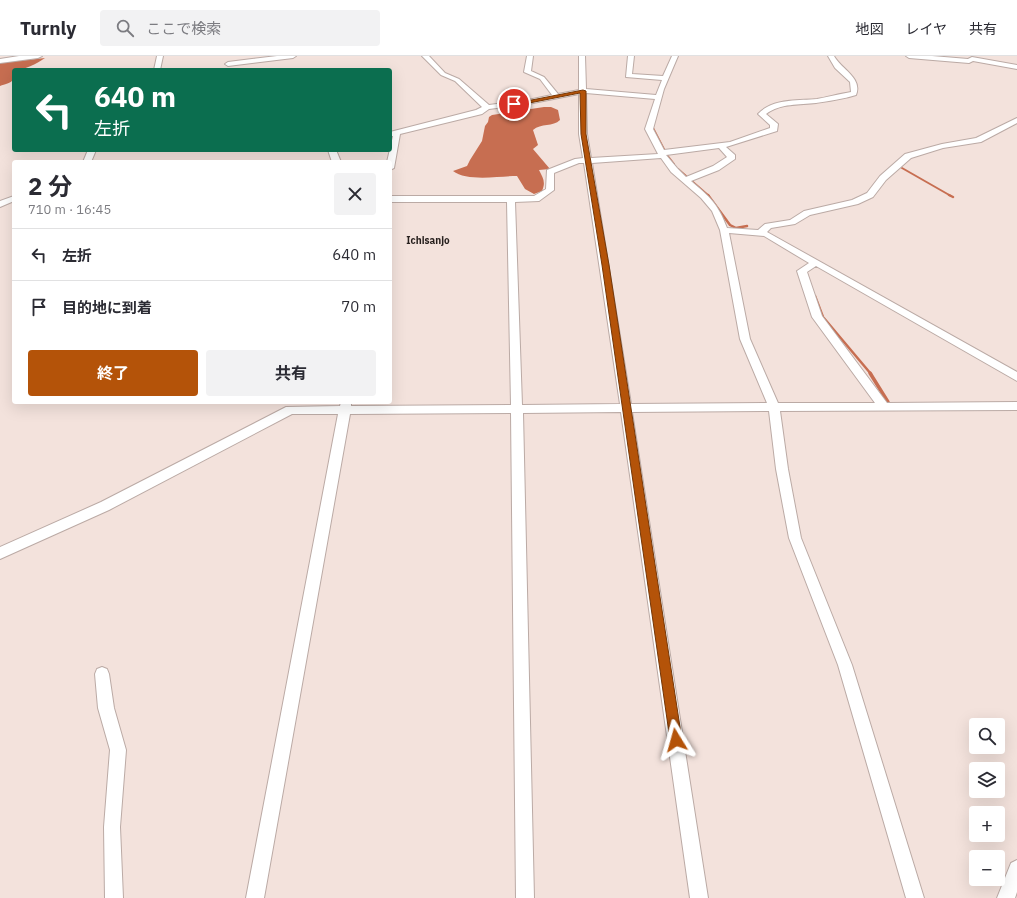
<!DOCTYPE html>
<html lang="ja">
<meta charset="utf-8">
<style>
:root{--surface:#fff;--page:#f2f2f3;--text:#2b2b33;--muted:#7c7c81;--line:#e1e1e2;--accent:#b45309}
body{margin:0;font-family:"IBM Plex Sans","Noto Sans JP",sans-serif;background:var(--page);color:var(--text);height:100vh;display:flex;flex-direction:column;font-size:15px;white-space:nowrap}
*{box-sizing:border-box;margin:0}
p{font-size:13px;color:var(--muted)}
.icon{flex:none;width:22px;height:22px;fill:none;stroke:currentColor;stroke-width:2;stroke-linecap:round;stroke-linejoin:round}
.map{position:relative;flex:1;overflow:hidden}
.panel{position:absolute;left:12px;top:104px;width:380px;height:244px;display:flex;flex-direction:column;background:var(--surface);border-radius:4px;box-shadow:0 4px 16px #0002}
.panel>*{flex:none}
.top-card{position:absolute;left:12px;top:12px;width:380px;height:84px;border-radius:4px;box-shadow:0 4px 16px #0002;background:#0b6e4f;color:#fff;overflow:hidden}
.tools{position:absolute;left:969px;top:662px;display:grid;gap:8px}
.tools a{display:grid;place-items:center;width:36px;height:36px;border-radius:4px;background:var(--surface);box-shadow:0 4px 16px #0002;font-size:20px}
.pin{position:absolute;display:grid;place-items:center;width:34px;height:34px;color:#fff;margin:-17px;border:2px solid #fff;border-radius:50%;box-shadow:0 1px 4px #0007}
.me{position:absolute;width:44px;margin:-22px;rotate:352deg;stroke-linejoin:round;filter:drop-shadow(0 0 3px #0008)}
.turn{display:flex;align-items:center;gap:14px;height:84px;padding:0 16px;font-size:18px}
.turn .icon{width:52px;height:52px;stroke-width:2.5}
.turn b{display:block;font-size:28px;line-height:34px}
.round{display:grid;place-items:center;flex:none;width:42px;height:42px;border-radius:4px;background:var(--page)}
.overview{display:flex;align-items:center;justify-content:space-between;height:68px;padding:0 16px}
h1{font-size:24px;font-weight:700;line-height:30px}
.primary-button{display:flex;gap:8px;margin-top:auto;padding:8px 16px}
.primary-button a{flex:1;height:46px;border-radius:4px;background:var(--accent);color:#fff;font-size:16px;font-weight:700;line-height:46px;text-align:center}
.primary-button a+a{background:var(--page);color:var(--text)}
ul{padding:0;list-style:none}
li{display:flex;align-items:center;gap:12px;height:52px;padding:0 16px;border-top:1px solid var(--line)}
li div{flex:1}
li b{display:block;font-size:15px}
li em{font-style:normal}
header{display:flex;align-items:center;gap:24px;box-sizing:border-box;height:56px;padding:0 20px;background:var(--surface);border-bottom:1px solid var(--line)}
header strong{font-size:19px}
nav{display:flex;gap:22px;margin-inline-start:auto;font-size:14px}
.search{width:280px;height:36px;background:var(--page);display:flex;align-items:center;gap:10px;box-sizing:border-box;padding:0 14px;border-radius:4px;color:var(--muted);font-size:15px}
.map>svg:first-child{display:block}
</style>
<header>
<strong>Turnly</strong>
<div class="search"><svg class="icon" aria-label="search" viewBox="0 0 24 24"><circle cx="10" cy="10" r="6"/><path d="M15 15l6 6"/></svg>ここで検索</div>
<nav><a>地図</a><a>レイヤ</a><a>共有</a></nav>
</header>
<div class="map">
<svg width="1017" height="842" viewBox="0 0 1017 842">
<rect width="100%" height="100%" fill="#f3e2dc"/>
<!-- water -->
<path fill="#c76e51" d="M 45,2 C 36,8 25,14 14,14 C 14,28 11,26 0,30 L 0,7 Z
M 544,51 L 551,51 L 558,54 L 560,64 C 553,71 541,67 533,74 L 538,89 L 533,93 L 550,113 L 539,114 C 543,122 546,126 542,135 L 534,138 L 525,133 L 517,120 C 500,120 467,126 453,115 L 467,110 L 470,104 L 482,85 L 485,70 L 488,66 L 489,61 L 492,59 Z"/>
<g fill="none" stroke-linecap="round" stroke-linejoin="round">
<!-- stream-far2 -->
<path stroke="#c76e51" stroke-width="2" d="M 653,72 L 667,99 L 674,108
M 902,112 L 951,140
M 678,113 L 709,140"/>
<!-- stream-far1 -->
<path stroke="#c76e51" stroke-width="2.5" d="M 708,139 L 730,169 L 736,172 L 747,170
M 949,139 L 953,141
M 815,240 L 823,261 L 871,318"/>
<!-- stream -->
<path stroke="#c76e51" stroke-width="3.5" d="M 870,317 L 888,346"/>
<defs>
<path id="minor" d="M 157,0 L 163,0 L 160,14 L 154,14 Z
M 277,0 L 296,0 L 293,2 L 228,10 L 225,8 L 228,6 Z
M 422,0 L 429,0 L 445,17 L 459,23 L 489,49 L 528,44 L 552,39 L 540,23 L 524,16 L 527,0 L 533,0 L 531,15 L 544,21 L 558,38 L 579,34 L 579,0 L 585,0 L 586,33 L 656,39 L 662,24 L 626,21 L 628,0 L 634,0 L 632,18 L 663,20 L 672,0 L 678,0 L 664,33 L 653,73 L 664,94 L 730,86 L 770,72 L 770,69 L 758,58 C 773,42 798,45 817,43 C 828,41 839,38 851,36 L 850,26 L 835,12 L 828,0 L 834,0 C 841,13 863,22 856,39 C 843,43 829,45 816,47 C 799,49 781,47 766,58 L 778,68 L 777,75 L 726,91 L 735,99 L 735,103 L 719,114 L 691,125 C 710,141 718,148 727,172 L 758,174 L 765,168 L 790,164 L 804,155 L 852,144 L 867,137 L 880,120 L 905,98 L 942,88 L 976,82 L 1017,62 L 1017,67 L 981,86 L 943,92 L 911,102 L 886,124 L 873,141 L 858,148 L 810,159 L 795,168 L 771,172 L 767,176 L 1017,316 L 1017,325 L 816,210 L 807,216 L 822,260 L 887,347 L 1017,346 L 1017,354 L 780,355 L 788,413 L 801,482 L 852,609 L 924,842 L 906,842 L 838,609 L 789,482 L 776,413 L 769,355 L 632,356 L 708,842 L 690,842 L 621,356 L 523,357 L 534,842 L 516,842 L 511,357 L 350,358 L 264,842 L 246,842 L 338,358 L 292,358 L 109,454 L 0,503 L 0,491 L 101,446 L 286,351 L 340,350 L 341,346 L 351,346 L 351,350 L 511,349 L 507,146 L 390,146 L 390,140 L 534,140 L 546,133 L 547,114 L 575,103 L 583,102 L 579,78 L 579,38 L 528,48 L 489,53 L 482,58 L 400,78 L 394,112 L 390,114 L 390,106 L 387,106 L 393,80 L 390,80 L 390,76 L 476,54 L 482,51 L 455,25 L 441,19 ZM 586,37 L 655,43 L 645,73 L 658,98 L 591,102 L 587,78 ZM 719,92 L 727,101 L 713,110 L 686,121 L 677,112 L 666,99 ZM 661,102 L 671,116 L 701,142 L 712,155 L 720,174 L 740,283 L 767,347 L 631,348 L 592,107 ZM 579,107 L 584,107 L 620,348 L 522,349 L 515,146 L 539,145 L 554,134 L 554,117 ZM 729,177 L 764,180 L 809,207 L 797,215 L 812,261 L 875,347 L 778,347 L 750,283 Z
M 906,0 L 932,0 L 968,3 L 972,1 L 1017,9 L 1017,13 L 973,5 L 969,7 L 909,2 Z
M 88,94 L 96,94 L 91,106 L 83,106 Z
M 328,94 L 336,94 L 341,106 L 332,106 Z
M 14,140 L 14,145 L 0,151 L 0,145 Z
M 102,611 L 107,613 L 109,618 L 114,652 L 126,694 L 120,771 L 123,842 L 105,842 L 104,771 L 110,694 L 98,652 L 95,618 L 97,613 Z
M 1017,804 L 1017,836 L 1015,842 L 997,842 L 1011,807 Z"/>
<path id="major" d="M 19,0 L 42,0 L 38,2 L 0,7 L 0,3 Z"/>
</defs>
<!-- minor casing -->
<use href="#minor" stroke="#bbaaa5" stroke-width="2"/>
<!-- major casing -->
<use href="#major" stroke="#bbaaa5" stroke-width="2"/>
<!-- minor -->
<use href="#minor" fill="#fff" fill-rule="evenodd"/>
<!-- major -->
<use href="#major" fill="#fff" fill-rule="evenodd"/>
</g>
<!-- route -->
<path fill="#b45309" stroke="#753606" d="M 583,34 L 586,35 L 586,78 L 609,209 L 682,684 L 680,688 L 676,690 L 672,688 L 670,684 L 602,209 L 581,78 L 580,37 L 514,50 L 511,48 Z"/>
<g text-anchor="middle" stroke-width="3.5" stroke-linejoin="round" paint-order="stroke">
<!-- far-quarter labels -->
<g font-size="10" font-weight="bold" fill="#261f1d" stroke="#f3e2dc">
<text x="428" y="188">Ichisanjo</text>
</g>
</g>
</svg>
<div class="tools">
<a><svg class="icon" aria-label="search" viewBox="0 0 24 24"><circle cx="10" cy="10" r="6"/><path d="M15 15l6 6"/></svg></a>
<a><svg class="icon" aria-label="layers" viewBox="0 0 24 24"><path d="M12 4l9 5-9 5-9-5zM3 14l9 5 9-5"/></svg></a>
<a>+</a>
<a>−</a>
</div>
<div class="pin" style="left:514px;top:48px;background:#d93025"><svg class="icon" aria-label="arrive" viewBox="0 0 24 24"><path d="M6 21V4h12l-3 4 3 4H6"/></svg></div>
<svg class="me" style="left:676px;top:684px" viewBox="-20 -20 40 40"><path d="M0-17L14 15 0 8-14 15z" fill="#b45309" stroke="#fff" stroke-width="4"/></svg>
<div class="top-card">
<div class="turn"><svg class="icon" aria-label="left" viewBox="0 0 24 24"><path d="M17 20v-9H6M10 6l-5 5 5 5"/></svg><div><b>640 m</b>左折</div></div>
</div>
<section class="panel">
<div class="overview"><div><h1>2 分</h1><p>710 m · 16:45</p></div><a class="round"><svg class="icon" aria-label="close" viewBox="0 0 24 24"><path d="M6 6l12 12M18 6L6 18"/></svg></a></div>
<ul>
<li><svg class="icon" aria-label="left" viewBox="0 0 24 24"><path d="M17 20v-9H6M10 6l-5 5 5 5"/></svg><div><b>左折</b></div><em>640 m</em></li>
<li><svg class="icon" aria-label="arrive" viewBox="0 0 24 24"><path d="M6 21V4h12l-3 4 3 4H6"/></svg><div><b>目的地に到着</b></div><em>70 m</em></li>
</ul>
<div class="primary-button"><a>終了</a><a>共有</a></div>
</section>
</div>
